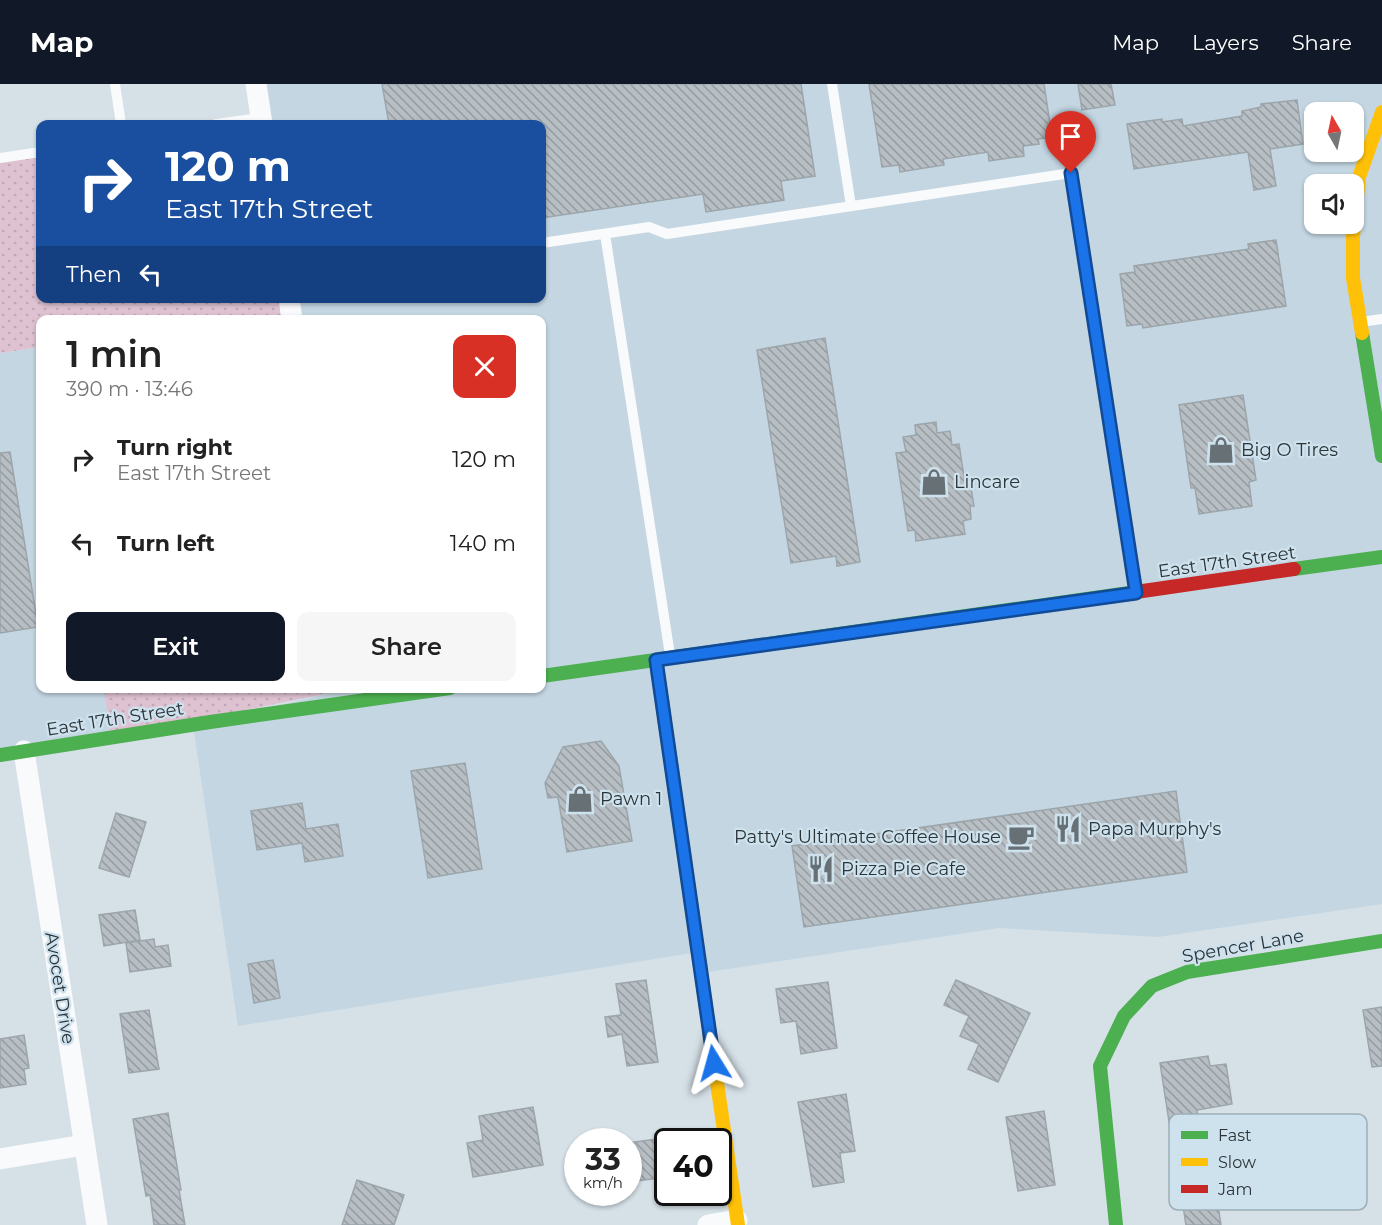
<!DOCTYPE html>
<meta charset="utf-8">
<style>
:root{--surface:#fff;--page:#f6f6f6;--text:#222;--muted:#767676;--accent:#111827}
body{margin:0;font-family:Montserrat,sans-serif;background:var(--page);color:var(--text);height:100vh;display:flex;flex-direction:column;font-size:22px;white-space:nowrap}
*{box-sizing:border-box;margin:0}
p{font-size:20px;color:var(--muted)}
.icon{flex:none;width:33px;height:33px;fill:none;stroke:currentColor;stroke-width:2;stroke-linecap:round;stroke-linejoin:round}
.map{position:relative;flex:1;overflow:hidden}
.sheet{position:absolute;left:36px;top:231px;width:510px;height:378px;display:flex;flex-direction:column;background:var(--surface);border-radius:12px;box-shadow:0 2px 4px #0004}
.sheet>*{flex:none}
.top-card{position:absolute;left:36px;top:36px;width:510px;height:183px;border-radius:12px;box-shadow:0 2px 4px #0004;background:#1a4fa0;color:#fff;overflow:hidden}
.needle{width:39px;rotate:351deg}
.fabs{position:absolute;left:1304px;top:18px;display:grid;gap:12px}
.fabs a{display:grid;place-items:center;width:60px;height:60px;border-radius:12px;background:var(--surface);box-shadow:0 2px 4px #0004;font-size:30px}
.speed{position:absolute;left:564px;top:1044px;display:flex;gap:12px;font-size:30px;font-weight:700;text-align:center}
.speed>*{display:grid;place-content:center;width:78px;height:78px;border-radius:50%;background:var(--surface);box-shadow:0 2px 4px #0004;line-height:1}
.speed small{font-size:15px;font-weight:400}
.speed .limit{border:3px solid #111;border-radius:9px;background:#fff;color:#111}
.pin{position:absolute;display:grid;place-items:center;width:51px;height:51px;color:#fff;margin:-62px -26px;border-radius:50% 50% 50% 0;rotate:-45deg;box-shadow:0 0 6px #0007}
.pin .icon{rotate:45deg}
.me{position:absolute;width:66px;margin:-33px;rotate:352deg;stroke-linejoin:round;filter:drop-shadow(0 0 4px #0008)}
.turn{display:flex;align-items:center;gap:21px;height:126px;padding:0 30px;font-size:27px}
.turn .icon{width:78px;height:78px;stroke-width:2.5}
.turn b{display:block;font-size:42px;line-height:51px}
.then{display:flex;align-items:center;height:57px;padding:0 30px;background:#0003;gap:12px;font-size:22px}
.round{display:grid;place-items:center;flex:none;width:63px;height:63px;border-radius:12px;background:var(--page)}
.summary{display:flex;align-items:center;justify-content:space-between;height:102px;padding:0 30px}
h1{font-size:36px;font-weight:600;line-height:45px}
.action{display:flex;gap:12px;margin-top:auto;padding:12px 30px}
.action a{flex:1;height:69px;border-radius:12px;background:var(--accent);color:#fff;font-size:24px;font-weight:600;line-height:69px;text-align:center}
.action a+a{background:var(--page);color:var(--text)}
ul{padding:0;list-style:none}
li{display:flex;align-items:center;gap:18px;height:84px;padding:0 30px}
li div{flex:1}
li b{display:block;font-size:22px}
li em{font-style:normal}
header{display:flex;align-items:center;gap:36px;box-sizing:border-box;height:84px;padding:0 30px;background:var(--accent);color:#fff}
header strong{font-size:28px}
nav{display:flex;gap:33px;margin-inline-start:auto;font-size:21px}
.map>svg:first-child{display:block}
</style>
<header>
<strong>Map</strong>
<nav><a>Map</a><a>Layers</a><a>Share</a></nav>
</header>
<div class="map">
<svg width="1382" height="1141" viewBox="0 0 1382 1141">
<defs>
<pattern id="grass-dots" width="8" height="8" patternUnits="userSpaceOnUse" patternTransform="scale(1.5)"><rect width="8" height="8" fill="#dec2d2"/><path d="M2 2h.1M6 6h.1" fill="none" stroke="#bfa7b5" stroke-width="1.8" stroke-linecap="round"/></pattern>
<pattern id="building-back-hatch" width="6" height="6" patternUnits="userSpaceOnUse" patternTransform="scale(1.5)"><rect width="6" height="6" fill="#b7bfc4"/><path d="M-1 5l2 2M0 0l6 6M5-1l2 2" fill="none" stroke="#959ca0"/></pattern>
</defs>
<rect width="100%" height="100%" fill="#d5e0e7"/>
<!-- built -->
<path fill="#c3d6e2" fill-rule="evenodd" d="M 256,0 L 1382,0 L 1382,820 L 1158,853 L 999,844 L 701,889 L 698,868 L 238,942 L 193,641 L 349,605 L 542,604 L 542,236 L 292,235 L 289,215 L 542,214 L 542,40 L 262,40 ZM 1314,28 L 1353,28 L 1353,68 L 1314,68 ZM 1314,100 L 1353,100 L 1353,140 L 1314,140 Z
M 40,263 L 40,604 L 104,605 L 111,653 L 0,671 L 0,269 Z"/>
<!-- grass -->
<path fill="url(#grass-dots)" d="M 40,68 L 40,214 L 289,215 L 292,235 L 40,236 L 40,263 L 0,269 L 0,74 Z
M 104,605 L 349,605 L 111,653 Z"/>
<!-- building -->
<path fill="url(#building-back-hatch)" stroke="#9ca5aa" stroke-width="1.5" d="M 382,0 L 801,0 L 815,92 L 781,97 L 784,116 L 706,128 L 703,110 L 542,134 L 542,40 L 389,40 Z
M 869,0 L 1044,0 L 1052,53 L 1038,55 L 1039,60 L 1023,62 L 1024,72 L 989,77 L 988,68 L 943,75 L 944,81 L 900,88 L 899,81 L 882,83 Z
M 1078,0 L 1111,0 L 1115,21 L 1082,26 Z
M 1297,16 L 1303,60 L 1270,65 L 1276,102 L 1254,106 L 1248,68 L 1134,85 L 1127,40 L 1162,35 L 1162,38 L 1182,35 L 1183,42 L 1242,32 L 1242,27 L 1261,23 L 1261,20 Z
M 1276,156 L 1286,222 L 1143,244 L 1142,240 L 1127,242 L 1120,190 L 1135,188 L 1134,182 L 1249,165 L 1248,160 Z
M 825,254 L 860,478 L 837,482 L 836,472 L 791,479 L 757,266 Z
M 1243,311 L 1256,396 L 1249,398 L 1252,422 L 1199,430 L 1195,404 L 1191,404 L 1179,321 Z
M 936,338 L 937,349 L 950,347 L 952,361 L 959,360 L 965,399 L 970,398 L 974,422 L 970,422 L 971,435 L 963,437 L 965,450 L 916,457 L 915,446 L 908,447 L 896,369 L 906,368 L 903,353 L 916,351 L 915,341 Z
M 10,368 L 38,543 L 0,549 L 0,369 Z
M 601,657 L 619,682 L 632,757 L 567,768 L 558,713 L 548,714 L 545,699 L 563,663 Z
M 465,679 L 482,785 L 428,794 L 411,687 Z
M 1176,707 L 1187,788 L 804,843 L 792,762 Z
M 302,719 L 306,745 L 338,740 L 343,772 L 305,778 L 302,759 L 257,766 L 251,727 Z
M 116,729 L 146,738 L 129,793 L 99,784 Z
M 135,826 L 140,856 L 104,862 L 99,831 Z
M 154,855 L 155,863 L 168,861 L 171,882 L 130,888 L 126,859 Z
M 273,876 L 280,914 L 254,919 L 248,880 Z
M 646,896 L 658,978 L 627,982 L 622,950 L 608,953 L 605,933 L 621,931 L 616,900 Z
M 956,896 L 1030,929 L 998,998 L 968,985 L 979,960 L 960,952 L 969,932 L 944,921 Z
M 828,898 L 837,964 L 801,970 L 796,937 L 781,939 L 776,905 Z
M 1382,923 L 1382,982 L 1372,983 L 1363,926 Z
M 149,926 L 159,985 L 129,989 L 120,930 Z
M 24,951 L 29,984 L 24,985 L 26,1000 L 0,1004 L 0,955 Z
M 1208,972 L 1210,982 L 1226,980 L 1232,1020 L 1197,1026 L 1199,1040 L 1170,1044 L 1160,979 Z
M 846,1010 L 855,1067 L 840,1069 L 844,1098 L 813,1103 L 798,1018 Z
M 533,1023 L 543,1081 L 473,1093 L 467,1059 L 483,1056 L 479,1032 Z
M 1044,1027 L 1055,1101 L 1018,1107 L 1006,1033 Z
M 168,1029 L 181,1106 L 179,1106 L 185,1141 L 154,1141 L 150,1111 L 146,1112 L 133,1035 Z
M 664,1054 L 668,1093 L 628,1098 L 628,1059 Z
M 1211,1077 L 1221,1141 L 1186,1141 L 1177,1083 Z
M 357,1096 L 404,1111 L 394,1141 L 342,1141 Z"/>
<g fill="none" stroke-linecap="round" stroke-linejoin="round">
<!-- lane -->
<path stroke="#f9fafb" stroke-width="10" d="M 115,0 L 121,40
M 832,0 L 851,122
M 216,40 L 261,34
M 0,74 L 40,68
M 605,150 L 670,571
M 542,159 L 649,143 L 667,150 L 1071,89 L 1136,507
M 1361,238 L 1382,235"/>
<!-- street -->
<path stroke="#f9fafb" stroke-width="21" d="M 256,0 L 262,40
M 289,214 L 292,236
M 24,667 L 97,1141
M 0,1075 L 84,1061
M 708,1141 L 737,1136"/>
<!-- fast -->
<path stroke="#4caf50" stroke-width="14" d="M 1362,249 L 1382,372
M 1294,485 L 1382,473
M 656,576 L 712,965
M 542,592 L 1136,508
M 0,671 L 210,638 L 450,604
M 1116,1141 L 1100,982 L 1124,932 L 1152,902 L 1187,888 L 1382,857"/>
<!-- slow -->
<path stroke="#ffc107" stroke-width="14" d="M 1362,249 L 1353,194 L 1353,152 L 1359,93 L 1382,28
M 712,965 L 738,1141"/>
<!-- jam -->
<path stroke="#c62828" stroke-width="14" d="M 1136,508 L 1294,485"/>
</g>
<g fill="none" stroke-linecap="round" stroke-linejoin="round">
<defs>
<path id="route" d="M 714,979 L 656,576 L 1136,509 L 1071,89"/>
</defs>
<!-- route casing -->
<use href="#route" stroke="#114b97" stroke-width="15"/>
<!-- route -->
<use href="#route" stroke="#1a73e8" stroke-width="10"/>
</g>
<!-- icons -->
<defs>
<symbol id="shop-bare" viewBox="-9 -9 18 18"><path d="M-5-2.5h2.3a2.7 3.5 0 0 1 5.4 0H5L5.5 6h-11ZM-1.5-2.5h3a1.5 2.3 0 0 0-3 0Z" fill="#677075" stroke="#cee2ee" stroke-width="2.5" paint-order="stroke"/></symbol>
<symbol id="restaurant-bare" viewBox="-9 -9 18 18"><path d="M-5-6h1v4h1v-4h1v4h1v-4h1v5L-1.5 .5V6h-2V.5L-5-1ZM5-6V6H3V1.5H1.5Q1.5-4 5-6Z" fill="#677075" stroke="#cee2ee" stroke-width="2.5" paint-order="stroke"/></symbol>
<symbol id="cafe-bare" viewBox="-9 -9 18 18"><path d="M-5.5-4.5H6V0H3Q3 3.5 0 3.5H-2.5Q-5.5 3.5-5.5 0ZM3-3.2v2h1.7v-2ZM-6 4.5H4V6H-6Z" fill="#677075" stroke="#cee2ee" stroke-width="2.5" paint-order="stroke"/></symbol>
</defs>
<g fill-rule="evenodd">
<use href="#shop-bare" x="1202" y="347" width="38" height="38"/>
<use href="#shop-bare" x="915" y="379" width="38" height="38"/>
<use href="#shop-bare" x="561" y="696" width="38" height="38"/>
<use href="#restaurant-bare" x="1049" y="726" width="38" height="38"/>
<use href="#cafe-bare" x="1002" y="734" width="38" height="38"/>
<use href="#restaurant-bare" x="802" y="766" width="38" height="38"/>
</g>
<g text-anchor="middle" stroke-width="4.5" stroke-linejoin="round" paint-order="stroke">
<!-- poi labels -->
<g font-size="18" fill="#2c3438" stroke="#cee2ee" text-anchor="start">
<text x="1241" y="372">Big O Tires</text>
<text x="954" y="404">Lincare</text>
<text x="600" y="721">Pawn 1</text>
<text x="1088" y="751">Papa Murphy's</text>
<text x="1001" y="759" text-anchor="end">Patty's Ultimate Coffee House</text>
<text x="841" y="791">Pizza Pie Cafe</text>
</g>
<!-- street labels -->
<g font-size="18" fill="#2c3438" stroke="#cee2ee">
<text transform="translate(1227 478) rotate(-8)" y="6">East 17th Street</text>
<text transform="translate(115 635) rotate(-9)" y="6">East 17th Street</text>
<text transform="translate(1243 862) rotate(-10)" y="6">Spencer Lane</text>
<text transform="translate(60 904) rotate(81)" y="6">Avocet Drive</text>
</g>
</g>
<!-- legend -->
<rect x="1169" y="1030" width="198" height="96" rx="9" fill="#cee2ee" stroke="#9daeb7" stroke-width="1.5"/>
<rect x="1181" y="1047" width="27" height="8" fill="#4caf50"/>
<rect x="1181" y="1074" width="27" height="8" fill="#ffc107"/>
<rect x="1181" y="1101" width="27" height="8" fill="#c62828"/>
<g font-size="16" fill="#2c3438">
<text x="1218" y="1057">Fast</text>
<text x="1218" y="1084">Slow</text>
<text x="1218" y="1111">Jam</text>
</g>
</svg>
<div class="fabs">
<a><svg class="needle" viewBox="-14 -14 28 28"><path d="M0-13l5 13h-10z" fill="#e53935"/><path d="M0 13l5-13h-10z" fill="#767676"/></svg></a>
<a><svg class="icon" aria-label="sound" viewBox="0 0 24 24"><path d="M4 9h4l5-4v14l-5-4H4zM17 9q2 3 0 6"/></svg></a>
</div>
<div class="speed"><div>33<small>km/h</small></div><div class="limit">40</div></div>
<div class="pin" style="left:1071px;top:89px;background:#d93025"><svg class="icon" aria-label="arrive" viewBox="0 0 24 24"><path d="M6 21V4h12l-3 4 3 4H6"/></svg></div>
<svg class="me" style="left:714px;top:979px" viewBox="-20 -20 40 40"><path d="M0-17L14 15 0 8-14 15z" fill="#1a73e8" stroke="#fff" stroke-width="4"/></svg>
<div class="top-card">
<div class="turn"><svg class="icon" aria-label="right" viewBox="0 0 24 24"><path d="M7 20v-9h11M14 6l5 5-5 5"/></svg><div><b>120 m</b>East 17th Street</div></div>
<div class="then">Then<svg class="icon" aria-label="left" viewBox="0 0 24 24"><path d="M17 20v-9H6M10 6l-5 5 5 5"/></svg></div>
</div>
<section class="sheet">
<div class="summary"><div><h1>1 min</h1><p>390 m · 13:46</p></div><a class="round" style="background:#d93025;color:#fff"><svg class="icon" aria-label="close" viewBox="0 0 24 24"><path d="M6 6l12 12M18 6L6 18"/></svg></a></div>
<ul>
<li><svg class="icon" aria-label="right" viewBox="0 0 24 24"><path d="M7 20v-9h11M14 6l5 5-5 5"/></svg><div><b>Turn right</b><p>East 17th Street</p></div><em>120 m</em></li>
<li><svg class="icon" aria-label="left" viewBox="0 0 24 24"><path d="M17 20v-9H6M10 6l-5 5 5 5"/></svg><div><b>Turn left</b></div><em>140 m</em></li>
</ul>
<div class="action"><a>Exit</a><a>Share</a></div>
</section>
</div>
